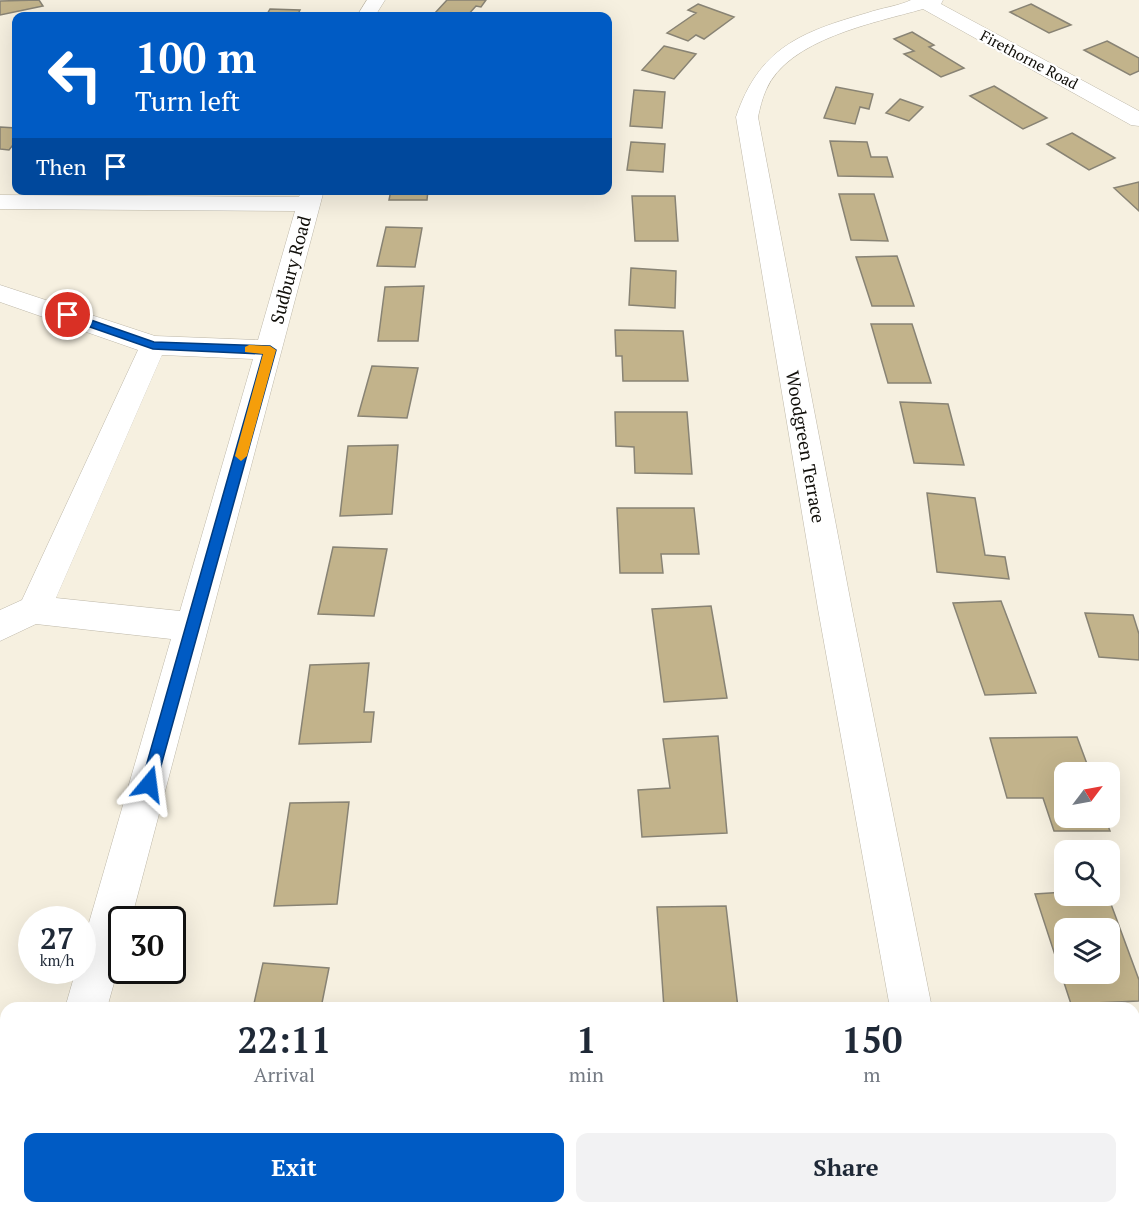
<!DOCTYPE html>
<style>
:root{--surface:#fff;--page:#f2f2f3;--text:#1f2937;--muted:#747a83;--accent:#005bc4}
body{margin:0;font-family:"PT Serif",serif;background:var(--page);color:var(--text);height:100vh;display:flex;flex-direction:column;font-size:22px;white-space:nowrap}
*{box-sizing:border-box;margin:0}
p{font-size:20px;color:var(--muted)}
.icon{flex:none;width:33px;height:33px;fill:none;stroke:currentColor;stroke-width:2;stroke-linecap:round;stroke-linejoin:round}
.map{position:relative;flex:1;overflow:hidden}
.details{position:absolute;left:0px;top:1002px;width:1140px;height:212px;display:flex;flex-direction:column;background:var(--surface);border-radius:18px 18px 0 0;box-shadow:0 6px 24px #0002}
.details>*{flex:none}
.banner{position:absolute;left:12px;top:12px;width:600px;height:183px;border-radius:12px;box-shadow:0 6px 24px #0002;background:#005bc4;color:#fff;overflow:hidden}
.needle{width:39px;rotate:58deg}
.tools{position:absolute;left:1054px;top:762px;display:grid;gap:12px}
.tools a{display:grid;place-items:center;width:66px;height:66px;border-radius:12px;background:var(--surface);box-shadow:0 6px 24px #0002;font-size:30px}
.speed{position:absolute;left:18px;top:906px;display:flex;gap:12px;font-size:30px;font-weight:700;text-align:center}
.speed>*{display:grid;place-content:center;width:78px;height:78px;border-radius:50%;background:var(--surface);box-shadow:0 6px 24px #0002;line-height:1}
.speed small{font-size:15px;font-weight:400}
.speed .limit{border:3px solid #111;border-radius:9px;background:#fff;color:#111}
.pin{position:absolute;display:grid;place-items:center;width:51px;height:51px;color:#fff;margin:-26px;border:3px solid #fff;border-radius:50%;box-shadow:0 2px 6px #0007}
.me{position:absolute;width:66px;margin:-33px;rotate:16deg;stroke-linejoin:round;filter:drop-shadow(0 0 4px #0008)}
.turn{display:flex;align-items:center;gap:21px;height:126px;padding:0 24px;font-size:27px}
.turn .icon{width:78px;height:78px;stroke-width:2.5}
.turn b{display:block;font-size:42px;line-height:51px}
.then{display:flex;align-items:center;height:57px;padding:0 24px;background:#0003;gap:12px;font-size:22px}
.eta{display:flex;justify-content:space-evenly;align-items:center;height:102px;text-align:center}
.eta b{font-size:36px;font-weight:600;line-height:42px}
.button{display:flex;gap:12px;margin-top:auto;padding:12px 24px}
.button a{flex:1;height:69px;border-radius:12px;background:var(--accent);color:#fff;font-size:24px;font-weight:600;line-height:69px;text-align:center}
.button a+a{background:var(--page);color:var(--text)}
.map>svg:first-child{display:block}
</style>
<div class="map">
<svg width="1139" height="1213" viewBox="0 0 1139 1213">
<rect width="100%" height="100%" fill="#f6f0e0"/>
<!-- building -->
<path fill="#c2b38b" stroke="#888374" stroke-width="1.5" fill-rule="evenodd" d="M 39,0 L 43,6 L 0,15 L 0,1 Z
M 447,0 L 486,0 L 481,7 L 476,6 L 467,16 L 434,14 Z
M 698,4 L 734,17 L 704,39 L 696,35 L 688,41 L 667,33 L 696,13 L 688,10 Z
M 1031,4 L 1071,25 L 1049,33 L 1010,12 Z
M 270,9 L 300,10 L 297,16 L 266,16 Z
M 912,32 L 934,45 L 929,47 L 964,68 L 941,77 L 904,54 L 914,51 L 894,39 Z
M 1107,41 L 1139,58 L 1139,71 L 1130,75 L 1084,50 Z
M 664,46 L 696,54 L 674,79 L 642,70 Z
M 994,86 L 1047,118 L 1023,129 L 970,96 Z
M 836,87 L 873,94 L 869,109 L 860,107 L 855,124 L 824,118 Z
M 634,90 L 665,92 L 662,128 L 630,126 Z
M 900,99 L 923,107 L 909,121 L 886,113 Z
M 0,127 L 16,128 L 16,141 L 9,150 L 0,149 Z
M 1072,133 L 1115,158 L 1089,170 L 1047,144 Z
M 830,141 L 867,142 L 871,157 L 887,157 L 893,177 L 838,176 Z
M 631,142 L 665,144 L 663,172 L 627,170 Z
M 1139,182 L 1139,211 L 1114,188 Z
M 391,190 L 428,190 L 427,200 L 389,200 Z
M 839,194 L 874,194 L 888,241 L 851,240 Z
M 632,196 L 675,196 L 678,241 L 635,241 Z
M 386,227 L 422,228 L 415,267 L 377,266 Z
M 897,256 L 914,306 L 872,306 L 856,257 Z
M 631,268 L 676,271 L 675,308 L 629,305 Z
M 424,286 L 418,341 L 378,341 L 385,287 Z
M 871,324 L 912,324 L 931,383 L 888,383 Z
M 615,330 L 683,331 L 688,381 L 623,381 L 622,356 L 616,356 Z
M 372,366 L 418,368 L 407,418 L 358,416 Z
M 900,402 L 948,404 L 964,465 L 914,463 Z
M 615,412 L 687,412 L 692,474 L 635,473 L 634,447 L 616,446 Z
M 398,445 L 392,514 L 340,516 L 348,446 Z
M 927,493 L 975,498 L 985,555 L 1005,557 L 1009,579 L 937,572 Z
M 617,508 L 694,508 L 699,554 L 661,554 L 663,573 L 620,573 Z
M 333,547 L 387,549 L 374,616 L 318,614 Z
M 1001,601 L 1036,693 L 985,695 L 953,603 Z
M 711,606 L 727,698 L 664,702 L 652,609 Z
M 1085,613 L 1133,615 L 1139,634 L 1139,660 L 1099,657 Z
M 369,663 L 364,712 L 374,712 L 371,742 L 299,744 L 310,665 Z
M 718,736 L 727,833 L 642,837 L 638,790 L 670,788 L 663,739 Z
M 1077,737 L 1090,772 L 1065,772 L 1065,818 L 1105,818 L 1110,831 L 1054,831 L 1043,798 L 1007,798 L 990,738 Z
M 349,802 L 337,904 L 274,906 L 290,803 Z
M 1065,892 L 1065,896 L 1108,896 L 1139,980 L 1139,1001 L 1071,1004 L 1035,894 ZM 1065,928 L 1110,928 L 1110,974 L 1065,974 Z
M 726,906 L 738,1008 L 664,1008 L 657,907 Z
M 263,963 L 329,968 L 321,1008 L 253,1008 Z
M 1134,1092 L 1139,1092 L 1139,1213 L 1121,1211 L 1120,1208 L 1134,1208 Z
M 216,1208 L 294,1208 L 293,1213 L 215,1213 Z
M 686,1208 L 753,1208 L 754,1213 L 686,1213 Z"/>
<g fill="none" stroke-linecap="round" stroke-linejoin="round">
<defs>
<path id="minor" d="M 367,0 L 385,0 L 375,16 L 357,16 Z
M 911,0 L 943,0 L 941,4 L 1139,111 L 1139,126 L 1131,125 L 923,9 C 874,23 788,39 766,90 C 762,99 760,108 758,117 L 852,609 L 932,1008 L 890,1008 L 818,609 L 736,117 C 759,48 801,32 867,13 C 881,8 899,6 911,0 Z
M 301,190 L 324,190 L 131,920 L 122,920 L 122,954 L 107,1008 L 65,1008 L 76,970 L 82,970 L 82,947 L 171,639 L 36,624 L 0,641 L 0,610 L 22,600 L 138,350 L 0,302 L 0,285 L 155,336 L 258,340 L 295,211 L 0,209 L 0,195 L 299,197 ZM 162,355 L 253,359 L 180,611 L 56,598 Z
M 6,1208 L 54,1208 L 53,1213 L 5,1213 Z
M 925,1208 L 972,1208 L 975,1213 L 927,1213 Z"/>
</defs>
<!-- minor casing -->
<use href="#minor" stroke="#beb8a9" stroke-width="1"/>
<!-- minor -->
<use href="#minor" fill="#fff" fill-rule="evenodd"/>
</g>
<!-- route -->
<path fill="#005bc4" stroke="#003b7f" stroke-width="1.5" d="M 68,312 L 154,342 L 270,346 L 276,350 L 156,784 L 154,789 L 149,791 L 143,789 L 141,784 L 263,354 L 153,349 L 64,318 L 64,313 Z"/>
<!-- slow -->
<path fill="#f59e0b" d="M 249,345 L 270,346 L 276,350 L 247,456 L 241,461 L 235,456 L 263,354 L 245,352 L 245,347 Z"/>
<g text-anchor="middle" stroke-width="4.5" stroke-linejoin="round" paint-order="stroke">
<!-- far-street labels -->
<g font-size="15" fill="#110f0a" stroke="#fff">
<text transform="translate(1029 60) rotate(28)" y="5">Firethorne Road</text>
</g>
<!-- street labels -->
<g font-size="18" fill="#110f0a" stroke="#fff">
<text transform="translate(291 270) rotate(-75)" y="6">Sudbury Road</text>
<text transform="translate(805 447) rotate(80)" y="6">Woodgreen Terrace</text>
</g>
</g>
</svg>
<div class="tools">
<a><svg class="needle" viewBox="-14 -14 28 28"><path d="M0-13l5 13h-10z" fill="#e53935"/><path d="M0 13l5-13h-10z" fill="#747a83"/></svg></a>
<a><svg class="icon" aria-label="search" viewBox="0 0 24 24"><circle cx="10" cy="10" r="6"/><path d="M15 15l6 6"/></svg></a>
<a><svg class="icon" aria-label="layers" viewBox="0 0 24 24"><path d="M12 4l9 5-9 5-9-5zM3 14l9 5 9-5"/></svg></a>
</div>
<div class="speed"><div>27<small>km/h</small></div><div class="limit">30</div></div>
<div class="pin" style="left:68px;top:315px;background:#d93025"><svg class="icon" aria-label="arrive" viewBox="0 0 24 24"><path d="M6 21V4h12l-3 4 3 4H6"/></svg></div>
<svg class="me" style="left:149px;top:784px" viewBox="-20 -20 40 40"><path d="M0-17L14 15 0 8-14 15z" fill="#005bc4" stroke="#fff" stroke-width="4"/></svg>
<div class="banner">
<div class="turn"><svg class="icon" aria-label="left" viewBox="0 0 24 24"><path d="M17 20v-9H6M10 6l-5 5 5 5"/></svg><div><b>100 m</b>Turn left</div></div>
<div class="then">Then<svg class="icon" aria-label="arrive" viewBox="0 0 24 24"><path d="M6 21V4h12l-3 4 3 4H6"/></svg></div>
</div>
<section class="details">
<div class="eta">
<div><b>22:11</b><p>Arrival</p></div>
<div><b>1</b><p>min</p></div>
<div><b>150</b><p>m</p></div>
</div>
<div class="button"><a>Exit</a><a>Share</a></div>
</section>
</div>
